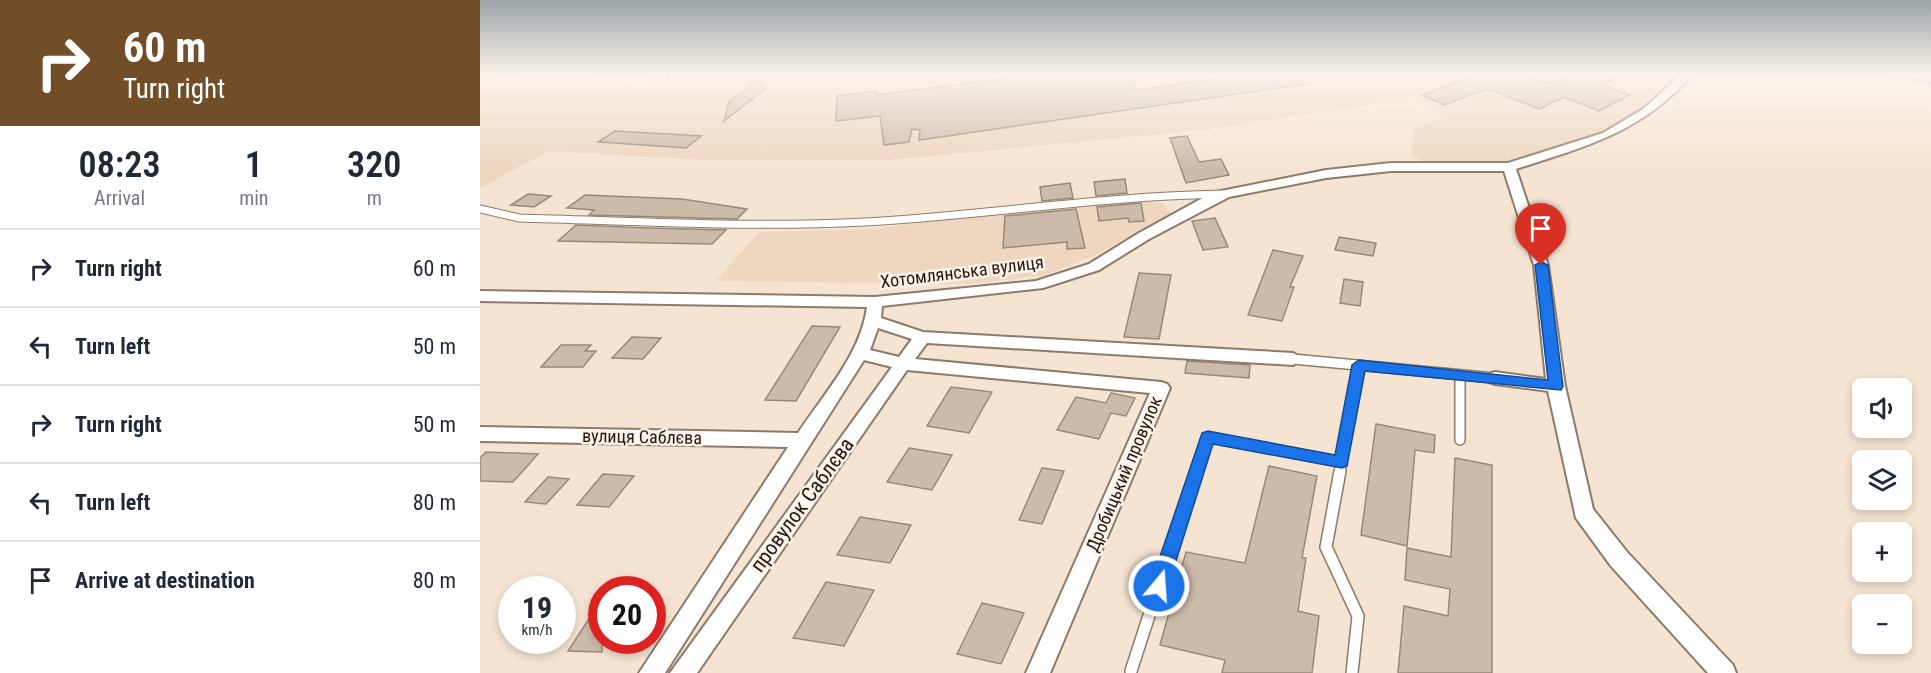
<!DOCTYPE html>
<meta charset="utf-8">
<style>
:root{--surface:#fff;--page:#f6f6f7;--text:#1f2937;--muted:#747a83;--line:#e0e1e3}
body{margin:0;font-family:"Roboto Condensed",sans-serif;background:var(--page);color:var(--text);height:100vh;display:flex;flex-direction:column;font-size:22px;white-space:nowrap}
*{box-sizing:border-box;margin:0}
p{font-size:20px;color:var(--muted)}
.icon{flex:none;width:33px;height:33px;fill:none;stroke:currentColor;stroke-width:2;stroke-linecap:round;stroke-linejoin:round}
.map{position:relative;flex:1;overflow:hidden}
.side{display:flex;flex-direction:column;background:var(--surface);width:480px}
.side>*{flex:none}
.guide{background:#714e27;color:#fff;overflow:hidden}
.controls{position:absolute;left:1372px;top:378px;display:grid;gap:12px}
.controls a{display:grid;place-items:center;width:60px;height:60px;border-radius:9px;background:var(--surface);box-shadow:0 3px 9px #0003;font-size:30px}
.speed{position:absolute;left:18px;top:576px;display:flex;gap:12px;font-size:30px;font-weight:700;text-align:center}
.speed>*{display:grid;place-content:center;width:78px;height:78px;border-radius:50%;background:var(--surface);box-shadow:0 3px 9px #0003;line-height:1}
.speed small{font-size:15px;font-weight:400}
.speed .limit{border:9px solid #d22;background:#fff;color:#111}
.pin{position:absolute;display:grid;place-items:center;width:51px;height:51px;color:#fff;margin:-62px -26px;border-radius:50% 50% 50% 0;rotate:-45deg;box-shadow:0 0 6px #0007}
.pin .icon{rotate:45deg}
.me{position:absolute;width:66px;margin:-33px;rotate:18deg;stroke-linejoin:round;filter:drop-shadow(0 0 4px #0008)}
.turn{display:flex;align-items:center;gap:21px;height:126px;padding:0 24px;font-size:27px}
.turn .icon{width:78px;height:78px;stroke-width:2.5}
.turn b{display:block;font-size:42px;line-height:51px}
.eta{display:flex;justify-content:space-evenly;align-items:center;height:102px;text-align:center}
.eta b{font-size:36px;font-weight:600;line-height:42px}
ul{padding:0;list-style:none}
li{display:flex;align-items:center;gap:18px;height:78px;padding:0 24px;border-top:2px solid var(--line)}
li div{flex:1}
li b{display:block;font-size:22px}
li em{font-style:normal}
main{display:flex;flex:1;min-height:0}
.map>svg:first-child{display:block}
</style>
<main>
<section class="side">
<div class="guide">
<div class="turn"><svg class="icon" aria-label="right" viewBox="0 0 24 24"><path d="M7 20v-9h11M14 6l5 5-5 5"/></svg><div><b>60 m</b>Turn right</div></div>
</div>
<div class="eta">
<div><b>08:23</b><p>Arrival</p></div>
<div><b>1</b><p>min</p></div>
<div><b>320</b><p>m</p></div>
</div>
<ul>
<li><svg class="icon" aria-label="right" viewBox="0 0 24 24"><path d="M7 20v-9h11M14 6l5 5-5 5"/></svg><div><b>Turn right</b></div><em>60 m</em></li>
<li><svg class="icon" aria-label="left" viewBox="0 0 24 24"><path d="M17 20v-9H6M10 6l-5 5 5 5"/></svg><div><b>Turn left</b></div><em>50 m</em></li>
<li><svg class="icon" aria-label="right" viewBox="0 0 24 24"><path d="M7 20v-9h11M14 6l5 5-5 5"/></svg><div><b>Turn right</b></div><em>50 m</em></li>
<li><svg class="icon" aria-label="left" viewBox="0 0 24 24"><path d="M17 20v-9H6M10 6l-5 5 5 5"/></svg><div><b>Turn left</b></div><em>80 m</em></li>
<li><svg class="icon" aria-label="arrive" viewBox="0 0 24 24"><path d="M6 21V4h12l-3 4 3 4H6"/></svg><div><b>Arrive at destination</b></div><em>80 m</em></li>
</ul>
</section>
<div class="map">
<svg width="1451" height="673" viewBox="0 0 1451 673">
<rect width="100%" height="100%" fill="#f6e4d2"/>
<!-- built -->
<path fill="#eed6bf" d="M 0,75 L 18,75 L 15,78 L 31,82 L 50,75 L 97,75 L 163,90 L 189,75 L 1207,75 L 1167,111 L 1127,135 L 1029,167 L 955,169 L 932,155 L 934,129 L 964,116 L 933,98 L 723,130 L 409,160 L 223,160 L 69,151 L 0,188 Z
M 660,201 L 683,203 L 691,214 L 611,257 L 565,275 L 490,284 L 236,281 L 279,232 L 391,229 L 525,213 Z"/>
<!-- building -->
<path fill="#cdbbaa" stroke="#998878" stroke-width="1.5" d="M 552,75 L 648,75 L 657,90 L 761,75 L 832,75 L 833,83 L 439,140 L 440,130 L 432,129 L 429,142 L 404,145 L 400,116 L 356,121 L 357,96 L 397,91 L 397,95 Z
M 995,75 L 1042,76 L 1074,84 L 1090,75 L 1138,75 L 1122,85 L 1150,95 L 1119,111 L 1084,97 L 1059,109 L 1012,90 L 1001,91 L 964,105 L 942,95 Z
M 278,80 L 285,89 L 244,121 L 249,102 Z
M 135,131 L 221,136 L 206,148 L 118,142 Z
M 707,136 L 719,162 L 741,159 L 749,175 L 706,183 L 690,138 Z
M 645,179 L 647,193 L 616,196 L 614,182 Z
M 590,183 L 593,198 L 562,201 L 560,187 Z
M 48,194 L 71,196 L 54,207 L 31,205 Z
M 105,195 L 202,199 L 267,209 L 257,219 L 109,215 L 114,210 L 87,208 Z
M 661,203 L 664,221 L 649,222 L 648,218 L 619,221 L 617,207 Z
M 596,209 L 605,248 L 587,249 L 587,242 L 523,248 L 525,216 Z
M 735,218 L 748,247 L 723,250 L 712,221 Z
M 96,225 L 169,228 L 246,230 L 232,244 L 78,241 Z
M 859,237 L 896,243 L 893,256 L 855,250 Z
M 793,250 L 823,256 L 810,287 L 814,287 L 802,321 L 768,315 Z
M 659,273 L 691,275 L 679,339 L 644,337 Z
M 864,279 L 883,282 L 880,306 L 860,303 Z
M 332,326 L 360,327 L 316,401 L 285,400 Z
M 152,337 L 181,338 L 163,359 L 132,358 Z
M 81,345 L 111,345 L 105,351 L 116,351 L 103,367 L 61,367 Z
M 707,361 L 770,365 L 769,378 L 705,373 Z
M 471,387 L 512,392 L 489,433 L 447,426 Z
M 631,393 L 655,398 L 646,416 L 631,413 L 619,439 L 577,430 L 596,397 L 626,403 Z
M 896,424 L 955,435 L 954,453 L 935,450 L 927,546 L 881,535 Z
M 429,448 L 472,455 L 452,490 L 407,482 Z
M 6,452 L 58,454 L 33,482 L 0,481 L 0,458 Z
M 975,458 L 1012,465 L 1012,673 L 918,673 L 924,606 L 968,616 L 970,589 L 925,580 L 927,548 L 971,557 Z
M 789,466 L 837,476 L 822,558 L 826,558 L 818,611 L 839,616 L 832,673 L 742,673 L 745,660 L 680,645 L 706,552 L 765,563 Z
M 562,468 L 584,471 L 562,524 L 539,520 Z
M 123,474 L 154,476 L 129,507 L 97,505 Z
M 68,477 L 89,479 L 66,504 L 45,502 Z
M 380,517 L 431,525 L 410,563 L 357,555 Z
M 346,582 L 394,590 L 364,646 L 313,638 Z
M 122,599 L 122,652 L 88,651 Z
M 502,603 L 544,613 L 521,664 L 477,654 Z"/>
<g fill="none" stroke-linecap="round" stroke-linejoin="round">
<defs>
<path id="lane-far3" d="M 173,75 L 185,77"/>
<path id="lane-far2" d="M 0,209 L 39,218 C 154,221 270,228 385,222 C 505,215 623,196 743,194"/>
<path id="lane-far1" d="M 813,359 L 1015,378
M 980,375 L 980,440
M 715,472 L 727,437 L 862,462
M 860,472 L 879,365"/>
<path id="lane" d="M 860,471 L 846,547 L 878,616 L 872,673
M 651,671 L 716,471"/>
<path id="street" d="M 1201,75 L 1212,75 C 1161,133 1106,146 1036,169 L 1068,265 L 1085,386 L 1113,509 L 1147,552 L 1253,665 L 1256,673 L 1228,673 L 1131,566 L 1096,518 L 1068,391 L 1015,384 L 1009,382 L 1006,378 L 1009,374 L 1015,372 L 1066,379 L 1054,265 L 1024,171 L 911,171 L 846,178 L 749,197 L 669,239 L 619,270 L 563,288 L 402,306 L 401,318 L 443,332 L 813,353 L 822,359 L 813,365 L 447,343 L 435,359 L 681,382 L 687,384 L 690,388 L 570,673 L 546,673 L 670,393 L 427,370 L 217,673 L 190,673 L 412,367 L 384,360 L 185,673 L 159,673 L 308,447 L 0,441 L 0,427 L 318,433 C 343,395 381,354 387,307 L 0,301 L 0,291 L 395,297 L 556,281 L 609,264 L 659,233 L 728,195 L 741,191 L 846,170 L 911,163 L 1028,163 L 1123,133 L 1163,109 ZM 398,328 L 432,339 L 419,357 L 390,350 Z
M 1416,75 L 1451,76 L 1451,82 Z"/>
</defs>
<!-- lane-far3 casing -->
<use href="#lane-far3" stroke="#8c7b6b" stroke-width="8"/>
<!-- lane-far2 casing -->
<use href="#lane-far2" stroke="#8c7b6b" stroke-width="9"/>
<!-- lane-far1 casing -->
<use href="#lane-far1" stroke="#8c7b6b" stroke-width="12"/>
<!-- lane casing -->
<use href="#lane" stroke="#8c7b6b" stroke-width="14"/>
<!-- street casing -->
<use href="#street" stroke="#8c7b6b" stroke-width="4"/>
<!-- lane-far3 -->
<use href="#lane-far3" stroke="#fff" stroke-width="6"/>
<!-- lane-far2 -->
<use href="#lane-far2" stroke="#fff" stroke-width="7"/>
<!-- lane-far1 -->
<use href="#lane-far1" stroke="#fff" stroke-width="9"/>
<!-- lane -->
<use href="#lane" stroke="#fff" stroke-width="11"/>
<!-- street -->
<use href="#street" fill="#fff" fill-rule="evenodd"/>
</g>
<!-- sky -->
<linearGradient id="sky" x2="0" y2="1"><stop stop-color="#9aa3a8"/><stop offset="0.44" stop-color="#fbf3eb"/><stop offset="1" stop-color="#fbf3eb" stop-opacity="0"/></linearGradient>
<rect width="1451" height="170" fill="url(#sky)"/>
<!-- route -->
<path fill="#1a73e8" stroke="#114b97" stroke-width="1.5" d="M 1061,262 L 1068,265 L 1083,386 L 1081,390 L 885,371 L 867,466 L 862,468 L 733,444 L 688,586 L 686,592 L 679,594 L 672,592 L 670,586 L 722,433 L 728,431 L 855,455 L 872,365 L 879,360 L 1068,380 L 1055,265 Z"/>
<g text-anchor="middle" stroke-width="5" stroke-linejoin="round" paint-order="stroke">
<!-- street labels -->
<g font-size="18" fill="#211a14" stroke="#fef2e8">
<text transform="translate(482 272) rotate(-7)" y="6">Хотомлянська вулиця</text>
<text transform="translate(162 437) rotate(1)" y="6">вулиця Саблєва</text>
<text transform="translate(644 474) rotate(-67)" y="6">Дробицький провулок</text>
</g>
<!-- near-street labels -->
<g font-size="21" fill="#211a14" stroke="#fef2e8">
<text transform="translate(322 505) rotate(-54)" y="7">провулок Саблєва</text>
</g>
</g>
</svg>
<div class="controls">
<a><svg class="icon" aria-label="sound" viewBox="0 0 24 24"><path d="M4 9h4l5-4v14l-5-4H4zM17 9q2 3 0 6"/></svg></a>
<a><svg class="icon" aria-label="layers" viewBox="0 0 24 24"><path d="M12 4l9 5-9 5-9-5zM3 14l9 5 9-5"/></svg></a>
<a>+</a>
<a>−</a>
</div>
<div class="speed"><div>19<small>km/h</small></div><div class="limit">20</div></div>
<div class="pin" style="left:1061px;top:265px;background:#d93025"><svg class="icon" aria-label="arrive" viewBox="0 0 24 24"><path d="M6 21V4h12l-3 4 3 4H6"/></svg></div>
<svg class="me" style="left:679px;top:586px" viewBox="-20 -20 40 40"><circle r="17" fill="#1a73e8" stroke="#fff" stroke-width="3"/><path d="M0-11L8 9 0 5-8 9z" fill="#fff"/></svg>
</div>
</main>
